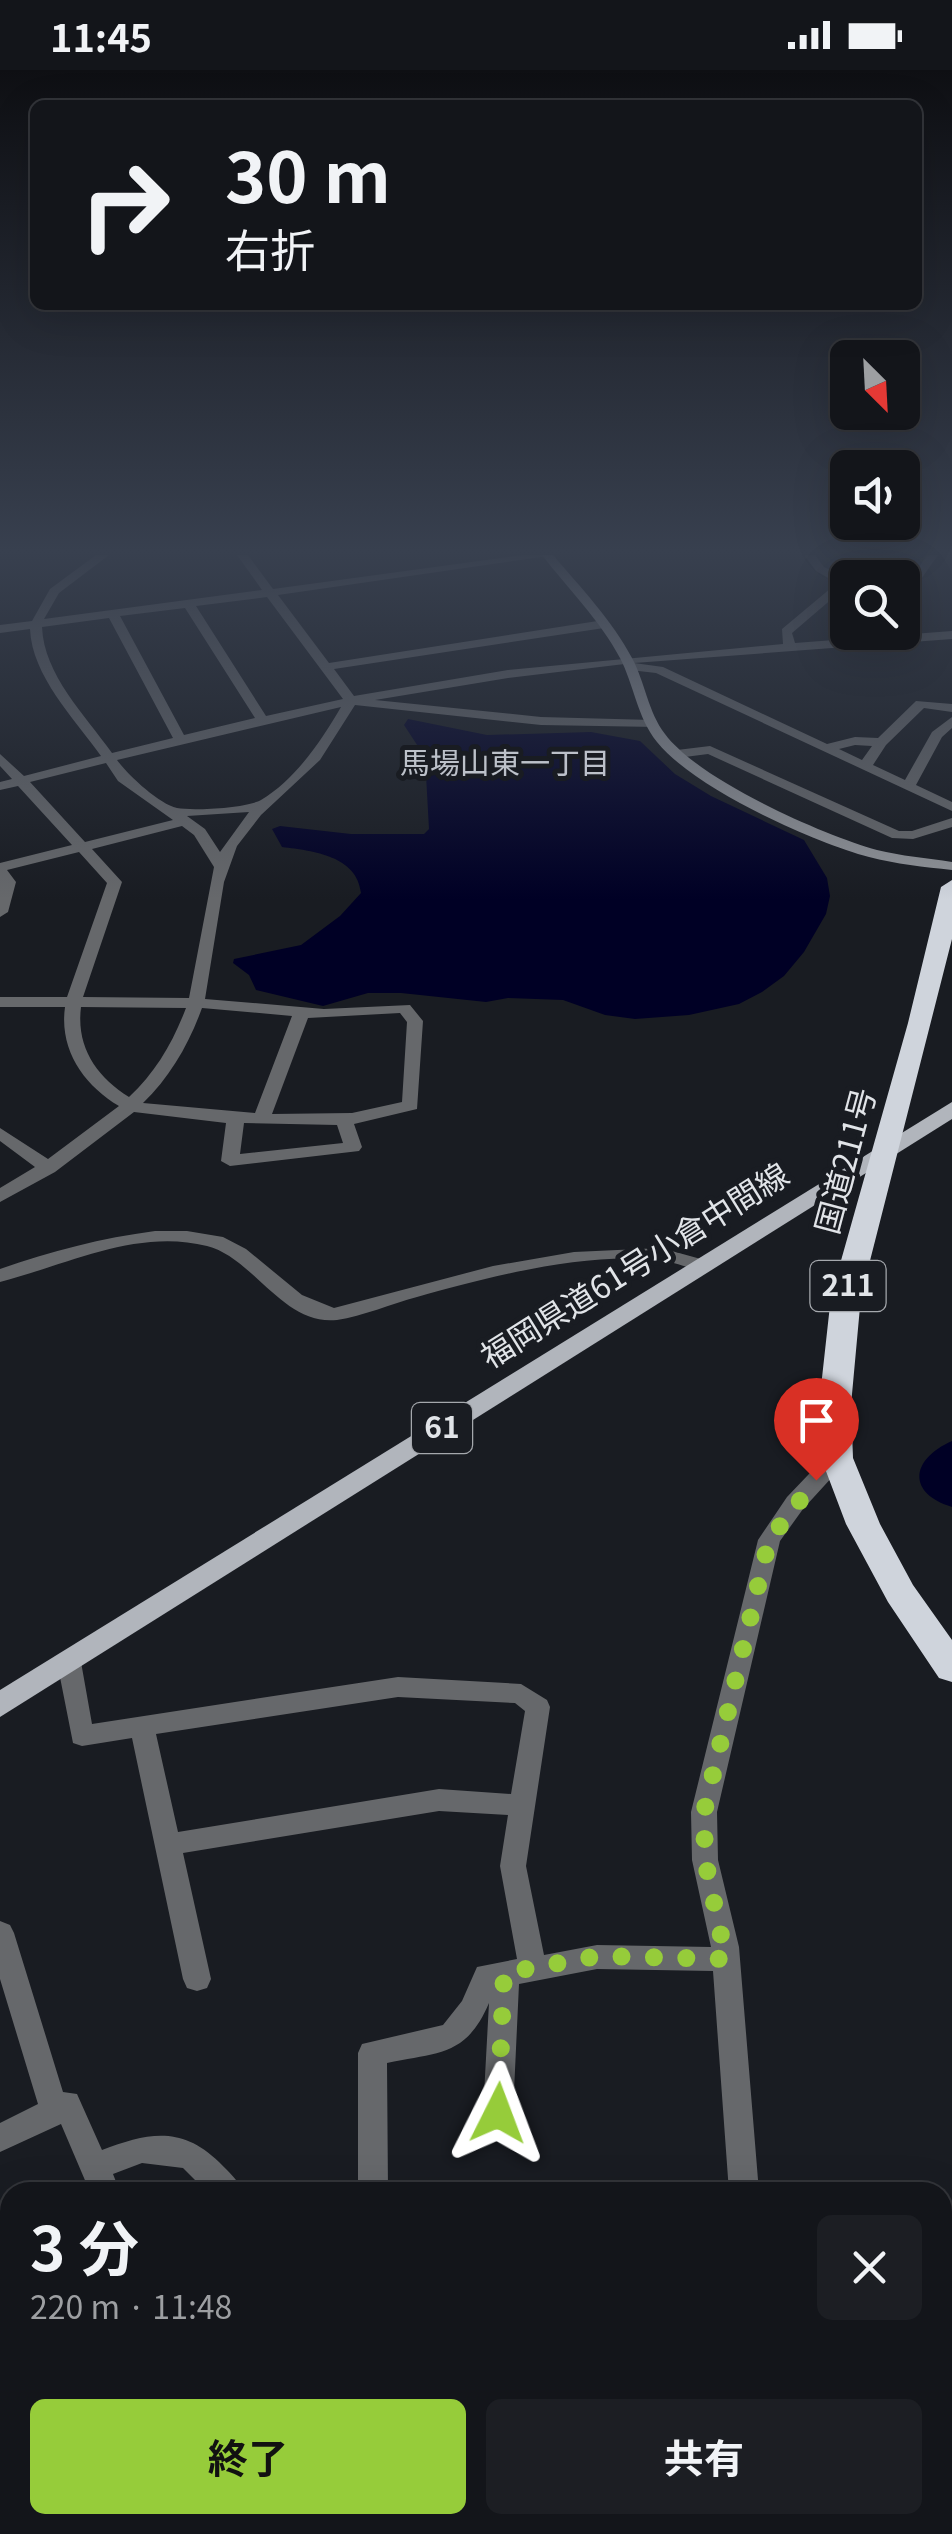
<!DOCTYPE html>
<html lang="ja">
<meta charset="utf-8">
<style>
:root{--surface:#13151a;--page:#1c1e23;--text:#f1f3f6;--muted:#9d9fa2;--line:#323439;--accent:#96cc3a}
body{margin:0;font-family:Georgia,"Noto Sans JP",serif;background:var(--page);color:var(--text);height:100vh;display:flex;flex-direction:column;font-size:38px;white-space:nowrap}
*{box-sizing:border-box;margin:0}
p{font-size:32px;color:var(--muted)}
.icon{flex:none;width:55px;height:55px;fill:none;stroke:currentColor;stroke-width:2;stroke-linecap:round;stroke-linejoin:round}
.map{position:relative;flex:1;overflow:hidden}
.sheet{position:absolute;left:0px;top:2112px;width:952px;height:352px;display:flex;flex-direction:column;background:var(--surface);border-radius:30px 30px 0 0;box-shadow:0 10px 40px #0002,0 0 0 2px var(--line)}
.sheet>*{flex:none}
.hud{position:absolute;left:30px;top:30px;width:892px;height:210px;border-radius:15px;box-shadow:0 10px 40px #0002,0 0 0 2px var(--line);background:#13151a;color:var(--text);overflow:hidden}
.needle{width:65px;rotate:156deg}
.buttons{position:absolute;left:830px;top:270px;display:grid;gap:20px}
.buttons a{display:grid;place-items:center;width:90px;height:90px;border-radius:15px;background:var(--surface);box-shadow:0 10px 40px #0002,0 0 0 2px var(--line);font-size:50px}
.pin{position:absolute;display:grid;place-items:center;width:85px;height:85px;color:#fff;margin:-102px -42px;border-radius:50% 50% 50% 0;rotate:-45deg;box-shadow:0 0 10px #0007}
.pin .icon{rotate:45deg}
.me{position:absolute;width:110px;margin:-55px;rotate:3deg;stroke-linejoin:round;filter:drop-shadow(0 0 8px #0008)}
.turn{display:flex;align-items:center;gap:35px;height:210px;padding:0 30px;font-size:45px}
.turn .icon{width:130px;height:130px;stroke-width:2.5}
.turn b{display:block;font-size:70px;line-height:85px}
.round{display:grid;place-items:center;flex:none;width:105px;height:105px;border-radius:15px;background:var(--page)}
.overview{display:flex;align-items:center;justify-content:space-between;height:170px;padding:0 30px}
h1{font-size:60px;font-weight:700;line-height:75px}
.button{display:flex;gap:20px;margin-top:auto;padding:20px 30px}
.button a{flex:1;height:115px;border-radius:15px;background:var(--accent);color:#111;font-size:40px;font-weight:700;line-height:115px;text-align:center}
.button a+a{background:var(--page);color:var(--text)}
.status{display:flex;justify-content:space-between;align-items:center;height:70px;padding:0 50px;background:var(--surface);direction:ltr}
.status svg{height:28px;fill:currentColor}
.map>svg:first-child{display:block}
</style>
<div class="status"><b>11:45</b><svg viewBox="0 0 49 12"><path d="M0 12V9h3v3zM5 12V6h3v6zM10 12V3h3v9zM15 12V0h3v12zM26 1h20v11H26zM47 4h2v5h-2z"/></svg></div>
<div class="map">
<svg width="952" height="2464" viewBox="0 0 952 2464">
<rect width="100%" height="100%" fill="#191c22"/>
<!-- water -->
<path fill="#000025" d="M 408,649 L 487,665 L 591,662 L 640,671 L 675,704 L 711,726 L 804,770 L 827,808 L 830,826 L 826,844 L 804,882 L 784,906 L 762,922 L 739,934 L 689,945 L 635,949 L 605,945 L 563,930 L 508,928 L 486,932 L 401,923 L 368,923 L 323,936 L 256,920 L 249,905 L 233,893 L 234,889 L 301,875 L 340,846 L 361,823 C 357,786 314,781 282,777 L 272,759 L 280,756 L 351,764 L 424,764 L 429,759 L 425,687 L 404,655 Z
M 952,1371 L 952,1437 C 906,1423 911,1389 952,1371 Z"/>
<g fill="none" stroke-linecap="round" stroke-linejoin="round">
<!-- street -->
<path fill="#66686b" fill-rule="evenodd" d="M 96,485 L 109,485 L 59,523 L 44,549 L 262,520 L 237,485 L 248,485 L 273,519 L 522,485 L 555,485 L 278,525 L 329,593 L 604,550 L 610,554 L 604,558 L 334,599 L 354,626 L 508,600 L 783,574 L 782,559 L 837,513 L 816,501 L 804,485 L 815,485 L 824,497 L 848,509 L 848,515 L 792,563 L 795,573 L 952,561 L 952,569 L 634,593 L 663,597 L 827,674 L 855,667 L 878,668 L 916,631 L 952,634 L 952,642 L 924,638 L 886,675 L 873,695 L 905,710 L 932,662 L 952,647 L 952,658 L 942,667 L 916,715 L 952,732 L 952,741 L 656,603 L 630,600 L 628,597 L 633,593 L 508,608 L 375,630 L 541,647 L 652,650 L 657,651 L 657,657 L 541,655 L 355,635 L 320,690 L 261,745 L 237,776 L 224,812 L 205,929 L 324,939 L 410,935 L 423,951 L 417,1039 L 354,1054 L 362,1077 L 359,1081 L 230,1096 L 221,1091 L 226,1053 L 134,1042 L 55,1102 L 0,1132 L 0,1118 L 35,1097 L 0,1071 L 0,1058 L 48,1089 L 119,1036 C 84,1015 59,980 65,937 L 0,937 L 0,927 L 67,927 L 107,813 L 79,782 L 7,800 L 16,812 L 8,842 L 0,847 L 0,793 L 72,775 L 18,716 L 0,720 L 0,712 L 12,709 L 0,696 L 0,684 L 24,706 L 101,686 C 74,648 32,606 30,559 L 0,563 L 0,555 L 32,551 L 50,519 ZM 267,527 L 343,629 L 266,646 L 196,536 ZM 185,538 L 255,648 L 184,665 L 120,546 ZM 109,548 L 173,668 L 112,683 C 85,645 44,605 42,557 ZM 341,637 C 321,671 296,709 261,730 C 247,738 193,741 177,738 C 159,734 128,705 117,690 ZM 855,675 L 872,676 L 862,690 L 839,679 ZM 106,693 L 118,711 L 173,750 L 85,772 L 30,712 ZM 249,742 L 220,782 L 205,759 L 187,746 ZM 182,756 L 194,765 L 214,797 L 189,928 L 83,927 L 122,812 L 92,779 ZM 81,937 L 186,938 C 173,972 156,1002 129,1027 C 96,1006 76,977 81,937 ZM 202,938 L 292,946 L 255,1043 L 143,1033 C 170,1007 189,974 202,938 ZM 400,943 L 407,952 L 402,1032 L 352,1043 L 272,1044 L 308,948 ZM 244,1053 L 337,1055 L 343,1073 L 240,1084 Z
M 927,485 L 938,485 L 902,536 L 902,523 Z
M 710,676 L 899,761 L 912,761 L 952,748 L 952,757 L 913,769 L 892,768 L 708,684 L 677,688 L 670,684 L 677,680 Z
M 155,1161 L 187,1161 L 223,1167 L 246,1179 L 302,1225 L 334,1238 L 493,1196 L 574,1182 L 661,1178 L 708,1191 L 711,1195 L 701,1201 C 689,1198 677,1193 664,1191 C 592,1180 487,1207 417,1227 C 391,1234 363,1246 337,1250 C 283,1256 254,1188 207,1176 C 137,1158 66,1195 0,1212 L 0,1199 C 51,1181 102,1168 155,1161 Z
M 837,1380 L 845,1383 L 848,1388 L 845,1393 L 803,1439 L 780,1471 L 717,1742 L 718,1790 L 739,1877 L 759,2122 L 729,2122 L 713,1901 L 597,1899 L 519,1914 L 513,2043 L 508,2053 L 498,2057 L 488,2053 L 483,2043 L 489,1933 C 466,1987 438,1982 387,1993 L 388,2122 L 358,2122 L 358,1983 L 362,1974 L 443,1955 L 462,1931 L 477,1897 L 517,1889 L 500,1796 L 508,1745 L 439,1741 L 183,1783 L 211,1909 L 207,1918 L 197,1921 L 187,1918 L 183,1909 L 132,1668 L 82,1676 L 73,1673 L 57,1592 L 60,1585 L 69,1583 L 78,1585 L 81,1592 L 92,1654 L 398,1607 L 521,1614 L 547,1630 L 550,1637 L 526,1796 L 544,1885 L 597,1875 L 711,1877 L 692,1790 L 691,1742 L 758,1470 L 787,1427 L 829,1383 ZM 398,1627 L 515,1633 L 525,1641 L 511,1724 L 439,1719 L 178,1762 L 156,1664 Z
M 0,1851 L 10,1855 L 14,1863 L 63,2022 L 77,2024 L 102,2080 C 147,2063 181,2055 219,2092 C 229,2102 238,2110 243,2122 L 207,2122 L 183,2098 L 142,2093 L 113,2104 L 120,2122 L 90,2122 L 61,2054 L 0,2082 L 0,2053 L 38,2034 L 0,1909 Z
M 272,2455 L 312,2455 L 315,2464 L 275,2464 Z
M 604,2455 L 647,2455 L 644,2464 L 601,2464 Z"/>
<!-- secondary -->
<path fill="#909398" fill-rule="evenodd" d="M 542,485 L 553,485 C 581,518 612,550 632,588 C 645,612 648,642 665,664 C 699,710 822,765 877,780 C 901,786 927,788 952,792 L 952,800 C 924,797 896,794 869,787 C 811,771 695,719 657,672 C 637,647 634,615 620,588 C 600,550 568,519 542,485 Z"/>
<!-- primary -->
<path fill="#b1b5bc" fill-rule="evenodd" d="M 952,1032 L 952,1049 L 0,1647 L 0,1620 Z"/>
<!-- highway -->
<path fill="#cfd4dc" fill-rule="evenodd" d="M 952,810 L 952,869 L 861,1226 L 851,1335 L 853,1388 L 880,1454 L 913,1515 L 952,1570 L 952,1612 L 939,1608 L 888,1532 L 846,1454 L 821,1388 L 819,1335 L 831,1226 L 908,953 L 941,817 Z"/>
</g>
<!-- sky -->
<linearGradient id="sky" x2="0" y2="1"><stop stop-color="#0e0f13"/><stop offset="0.58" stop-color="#38404f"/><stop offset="1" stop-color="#38404f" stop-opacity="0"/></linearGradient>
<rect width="952" height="830" fill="url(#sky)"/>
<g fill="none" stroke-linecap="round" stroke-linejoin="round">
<!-- route -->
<path stroke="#96cc3a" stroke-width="18" stroke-dasharray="0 32.4" d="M 498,2043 L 504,1903 L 598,1886 L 726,1889 L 705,1790 L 704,1742 L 769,1470 L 816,1410"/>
</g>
<g text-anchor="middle" stroke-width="10" stroke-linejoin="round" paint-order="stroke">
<!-- far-neighbourhood labels -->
<g font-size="30" fill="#bcc1c9" stroke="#191c22">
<text x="505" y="704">馬場山東一丁目</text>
</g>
<!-- shield labels -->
<g fill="#191c22" stroke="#a5a8ad" stroke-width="2.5">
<rect x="810.5" y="1191" width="75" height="50" rx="8"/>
<rect x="412" y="1333" width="60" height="50" rx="8"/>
</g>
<g font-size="30" font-weight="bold" fill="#e1e4e8">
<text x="848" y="1226">211</text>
<text x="442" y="1368">61</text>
</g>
<!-- street labels -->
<g font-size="32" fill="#e1e4e8" stroke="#191c22">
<text transform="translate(846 1091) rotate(-75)" y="11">国道211号</text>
<text transform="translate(635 1196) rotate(-32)" y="11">福岡県道61号小倉中間線</text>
</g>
</g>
</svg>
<div class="buttons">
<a><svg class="needle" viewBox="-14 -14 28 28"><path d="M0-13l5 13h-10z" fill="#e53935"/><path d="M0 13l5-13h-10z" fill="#9d9fa2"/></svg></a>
<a><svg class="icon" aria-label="sound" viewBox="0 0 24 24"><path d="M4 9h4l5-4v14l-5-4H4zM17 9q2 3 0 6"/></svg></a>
<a><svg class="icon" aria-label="search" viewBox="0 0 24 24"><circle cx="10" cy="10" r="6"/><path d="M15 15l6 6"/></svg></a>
</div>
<div class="pin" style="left:816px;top:1410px;background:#d93025"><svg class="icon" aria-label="arrive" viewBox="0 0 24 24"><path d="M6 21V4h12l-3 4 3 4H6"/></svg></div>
<svg class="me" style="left:498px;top:2043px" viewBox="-20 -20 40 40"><path d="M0-17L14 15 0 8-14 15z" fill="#96cc3a" stroke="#fff" stroke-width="4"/></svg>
<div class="hud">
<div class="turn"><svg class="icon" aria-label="right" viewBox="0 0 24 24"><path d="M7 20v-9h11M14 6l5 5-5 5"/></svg><div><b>30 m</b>右折</div></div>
</div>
<section class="sheet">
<div class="overview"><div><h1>3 分</h1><p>220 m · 11:48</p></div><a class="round"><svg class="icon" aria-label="close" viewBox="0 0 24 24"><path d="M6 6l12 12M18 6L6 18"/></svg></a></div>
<div class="button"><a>終了</a><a>共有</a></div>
</section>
</div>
